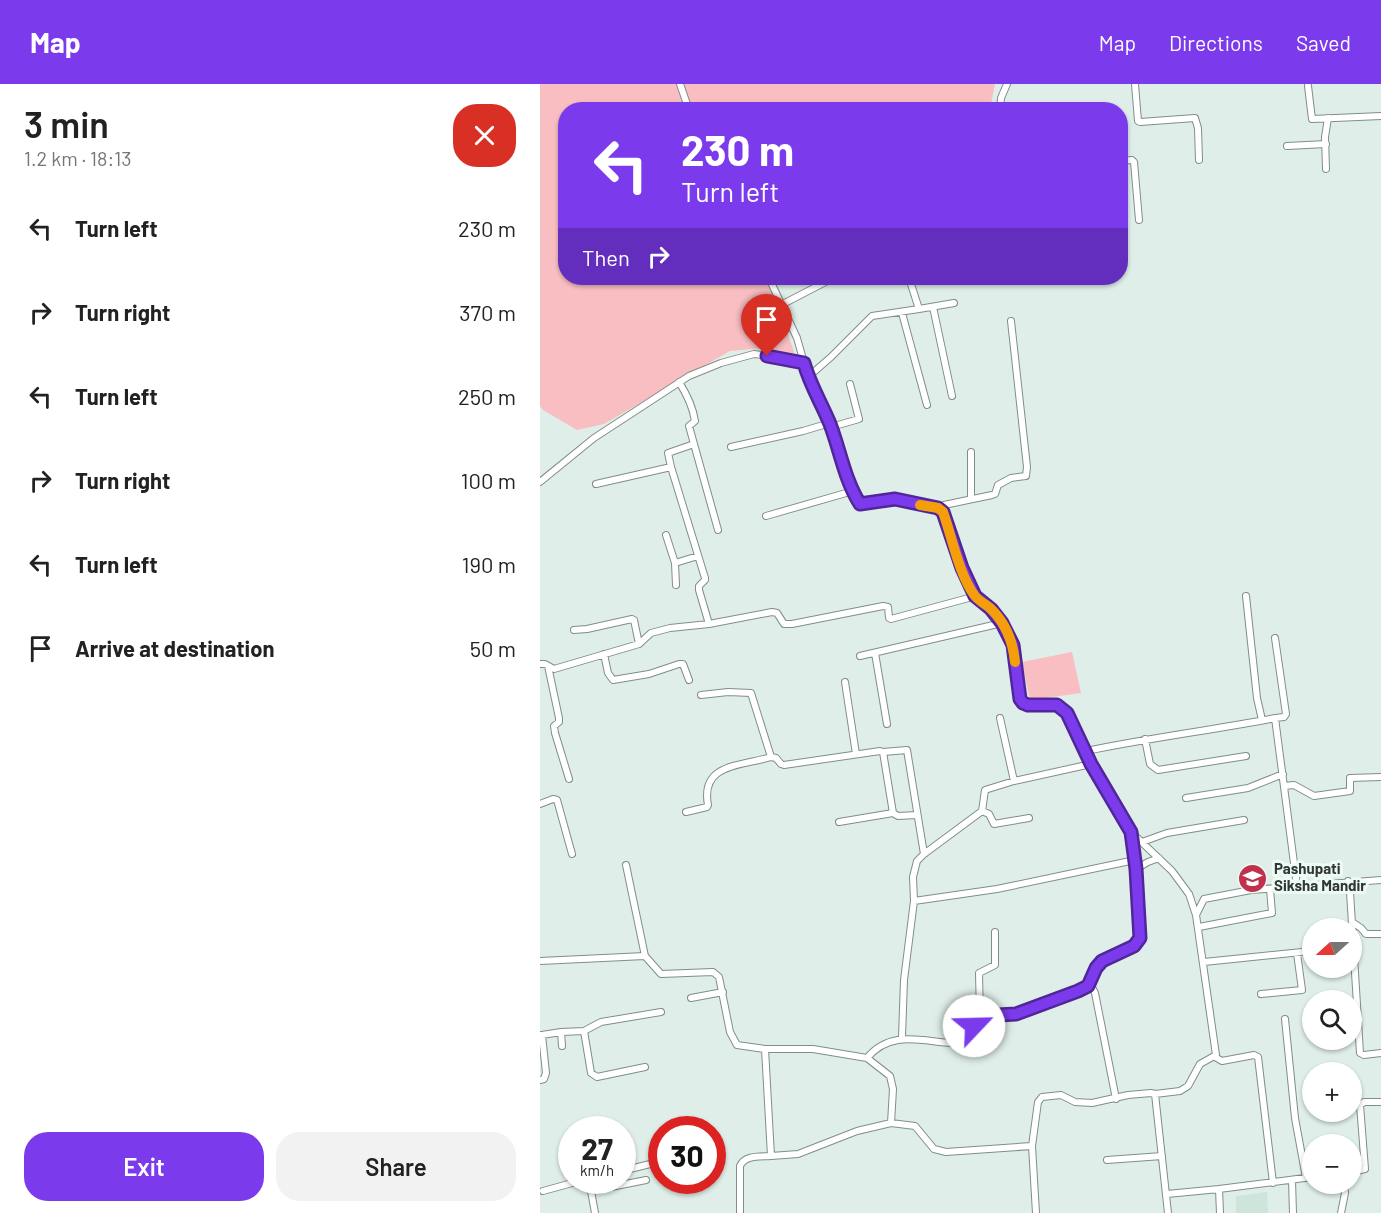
<!DOCTYPE html>
<meta charset="utf-8">
<style>
:root{--surface:#fff;--page:#f2f2f2;--text:#222;--muted:#767676;--accent:#7c3aed}
body{margin:0;font-family:Barlow,sans-serif;background:var(--page);color:var(--text);height:100vh;display:flex;flex-direction:column;font-size:22px;white-space:nowrap}
*{box-sizing:border-box;margin:0}
p{font-size:20px;color:var(--muted)}
.icon{flex:none;width:33px;height:33px;fill:none;stroke:currentColor;stroke-width:2;stroke-linecap:round;stroke-linejoin:round}
.map{position:relative;flex:1;overflow:hidden}
.sheet{display:flex;flex-direction:column;background:var(--surface);width:540px}
.sheet>*{flex:none}
.hud{position:absolute;left:18px;top:18px;width:570px;height:183px;border-radius:24px;box-shadow:0 2px 4px #0004;background:#7c3aed;color:#fff;overflow:hidden}
.needle{width:39px;rotate:249deg}
.tools{position:absolute;left:762px;top:834px;display:grid;gap:12px}
.tools a{display:grid;place-items:center;width:60px;height:60px;border-radius:50%;background:var(--surface);box-shadow:0 2px 4px #0004;font-size:30px}
.speed{position:absolute;left:18px;top:1032px;display:flex;gap:12px;font-size:30px;font-weight:700;text-align:center}
.speed>*{display:grid;place-content:center;width:78px;height:78px;border-radius:50%;background:var(--surface);box-shadow:0 2px 4px #0004;line-height:1}
.speed small{font-size:15px;font-weight:400}
.speed .limit{border:9px solid #d22;background:#fff;color:#111}
.pin{position:absolute;display:grid;place-items:center;width:51px;height:51px;color:#fff;margin:-62px -26px;border-radius:50% 50% 50% 0;rotate:-45deg;box-shadow:0 0 6px #0007}
.pin .icon{rotate:45deg}
.me{position:absolute;width:66px;margin:-33px;rotate:66deg;stroke-linejoin:round;filter:drop-shadow(0 0 4px #0008)}
.turn{display:flex;align-items:center;gap:21px;height:126px;padding:0 24px;font-size:27px}
.turn .icon{width:78px;height:78px;stroke-width:2.5}
.turn b{display:block;font-size:42px;line-height:51px}
.then{display:flex;align-items:center;height:57px;padding:0 24px;background:#0003;gap:12px;font-size:22px}
.round{display:grid;place-items:center;flex:none;width:63px;height:63px;border-radius:24px;background:var(--page)}
.headline{display:flex;align-items:center;justify-content:space-between;height:102px;padding:0 24px}
h1{font-size:36px;font-weight:600;line-height:45px}
.action{display:flex;gap:12px;margin-top:auto;padding:12px 24px}
.action a{flex:1;height:69px;border-radius:24px;background:var(--accent);color:#fff;font-size:24px;font-weight:600;line-height:69px;text-align:center}
.action a+a{background:var(--page);color:var(--text)}
ul{padding:0;list-style:none}
li{display:flex;align-items:center;gap:18px;height:84px;padding:0 24px}
li div{flex:1}
li b{display:block;font-size:22px}
li em{font-style:normal}
header{display:flex;align-items:center;gap:36px;box-sizing:border-box;height:84px;padding:0 30px;background:var(--accent);color:#fff}
header strong{font-size:28px}
nav{display:flex;gap:33px;margin-inline-start:auto;font-size:21px}
main{display:flex;flex:1;min-height:0}
.map>svg:first-child{display:block}
</style>
<header>
<strong>Map</strong>
<nav><a>Map</a><a>Directions</a><a>Saved</a></nav>
</header>
<main>
<section class="sheet">
<div class="headline"><div><h1>3 min</h1><p>1.2 km · 18:13</p></div><a class="round" style="background:#d93025;color:#fff"><svg class="icon" aria-label="close" viewBox="0 0 24 24"><path d="M6 6l12 12M18 6L6 18"/></svg></a></div>
<ul>
<li><svg class="icon" aria-label="left" viewBox="0 0 24 24"><path d="M17 20v-9H6M10 6l-5 5 5 5"/></svg><div><b>Turn left</b></div><em>230 m</em></li>
<li><svg class="icon" aria-label="right" viewBox="0 0 24 24"><path d="M7 20v-9h11M14 6l5 5-5 5"/></svg><div><b>Turn right</b></div><em>370 m</em></li>
<li><svg class="icon" aria-label="left" viewBox="0 0 24 24"><path d="M17 20v-9H6M10 6l-5 5 5 5"/></svg><div><b>Turn left</b></div><em>250 m</em></li>
<li><svg class="icon" aria-label="right" viewBox="0 0 24 24"><path d="M7 20v-9h11M14 6l5 5-5 5"/></svg><div><b>Turn right</b></div><em>100 m</em></li>
<li><svg class="icon" aria-label="left" viewBox="0 0 24 24"><path d="M17 20v-9H6M10 6l-5 5 5 5"/></svg><div><b>Turn left</b></div><em>190 m</em></li>
<li><svg class="icon" aria-label="arrive" viewBox="0 0 24 24"><path d="M6 21V4h12l-3 4 3 4H6"/></svg><div><b>Arrive at destination</b></div><em>50 m</em></li>
</ul>
<div class="action"><a>Exit</a><a>Share</a></div>
</section>
<div class="map">
<svg width="841" height="1129" viewBox="0 0 841 1129">
<rect width="100%" height="100%" fill="#dfeee8"/>
<!-- built -->
<path fill="#cee5db" d="M 727,1108 L 728,1129 L 696,1129 L 696,1112 Z"/>
<!-- green -->
<path fill="#f8bec1" d="M 0,0 L 455,0 L 450,25 L 26,26 L 26,194 L 229,194 L 255,271 L 224,264 L 190,267 L 64,340 L 37,346 L 3,326 L 0,322 Z
M 532,568 L 541,609 L 490,616 L 482,578 Z"/>
<g fill="none" stroke-linecap="round" stroke-linejoin="round">
<defs>
<path id="street" d="M 140,0 L 149,26
M 595,0 L 598,37 L 600,38 L 655,34 L 658,44 L 659,76
M 768,2 L 772,35 L 841,32
M 460,26 L 461,14 L 467,0
M 747,62 L 786,60
M 580,77 L 592,76 L 594,78 L 599,136
M 786,85 L 785,53 L 788,34
M 229,194 L 257,254 L 268,293 L 290,339 L 317,416 L 320,420 L 355,415 L 398,425 L 403,428 L 422,484 L 436,512 L 451,525 L 462,539 L 473,561 L 480,615 C 491,629 513,612 527,629 L 551,680 L 474,697 L 445,706 L 442,727 L 384,770 L 377,777 L 373,793 L 374,817 L 364,896 L 362,953
M 369,194 L 379,225 L 414,219
M 243,220 L 293,194
M 393,223 L 412,312
M 362,229 L 387,321
M 268,293 L 291,273 L 332,232 L 379,225
M 291,343 L 319,335 L 310,300
M 154,360 L 178,446
M 191,363 L 263,347 L 290,339
M 431,368 L 431,415
M 131,383 L 165,494 L 165,496 L 159,502 L 159,506 L 169,540
M 0,398 L 54,354 L 149,292 L 181,279 L 214,270 L 240,273 L 264,279
M 56,400 L 131,383 L 128,369 L 154,360 L 149,342 L 155,337 C 153,324 146,309 139,298
M 398,425 L 404,421 L 452,411 L 455,410 L 458,401 L 471,394 L 486,392 L 487,383 L 471,237
M 226,432 L 313,407
M 126,451 L 135,479 L 136,501
M 135,479 L 158,472
M 706,512 L 717,614 L 722,636
M 34,546 L 47,545 L 92,535 L 94,536 L 99,560
M 735,554 L 746,630 L 744,633 L 735,634
M 335,569 L 347,640
M 64,570 L 68,589 L 73,596 L 109,590 L 139,580 L 143,580 L 149,596
M 320,572 L 462,539
M 0,580 L 5,580 L 14,585 L 99,560 L 111,549 L 130,544 L 169,540 L 232,528 L 237,529 L 244,540 L 252,540 L 343,522 L 348,523 L 349,534 L 351,535 L 436,512
M 8,582 L 19,634 L 19,638 L 14,642 L 15,649 L 29,695
M 305,598 L 316,670
M 161,611 L 188,608 L 211,609 L 231,673
M 460,634 L 474,697
M 605,655 L 610,680 L 618,686 L 706,672
M 546,667 C 609,654 673,646 735,634 L 757,802
M 343,668 L 353,729 L 358,732 L 377,731
M 551,680 L 591,748 L 632,787 L 649,810 L 656,831
M 744,702 L 754,701 L 774,712 L 810,707 L 810,694 L 841,693
M 646,714 L 708,704 L 743,690
M 0,720 L 13,715 L 17,716 L 32,770
M 442,727 L 449,730 L 454,740 L 489,734
M 146,728 L 167,723 L 168,721 C 160,679 202,682 231,673 L 236,674 L 241,680 L 244,681 L 340,667 L 343,668 L 367,666 L 384,770
M 299,738 L 353,729
M 602,758 L 627,749 L 704,736
M 86,781 L 105,872
M 596,785 L 608,778 L 619,774
M 808,797 L 810,808 L 820,969 L 824,971 L 841,969
M 374,817 L 457,805 L 595,776
M 812,838 L 821,844 L 826,850 L 841,850
M 659,843 L 732,829 L 730,805
M 0,877 L 105,872 L 121,890 L 173,888 L 179,893 L 190,948 L 197,961 L 225,965 L 273,965 L 327,974 C 354,941 391,962 427,959 C 434,952 435,942 440,932 L 476,930 L 538,907 L 548,901 L 556,884 L 562,877 L 594,862 L 600,854 L 596,785 L 591,748
M 664,878 L 772,867
M 548,901 L 552,903 L 555,909 L 576,1015
M 721,910 L 762,906 L 757,869
M 151,914 L 183,908
M 440,932 L 439,889 L 455,881 L 455,848
M 745,935 L 755,1034 L 766,1094
M 44,947 L 51,989 L 57,993 L 105,983
M 21,948 L 44,947 L 61,938 L 121,928
M 0,951 L 2,951 L 6,989 L 4,995 L 0,996
M 2,951 L 21,948 L 22,962
M 675,973 L 682,977 L 714,971 L 718,973 L 733,1099
M 615,1010 L 640,1007 L 648,1002 L 660,980 L 676,971 L 656,831 L 664,815 L 711,806 L 841,796
M 351,1039 L 375,1042 L 394,1065 L 406,1068 L 492,1062
M 231,1072 L 258,1070 L 317,1047 L 351,1039 L 353,1005 L 350,992 L 327,974
M 567,1076 L 622,1072
M 82,1087 L 110,1080
M 812,1088 L 825,1085 L 820,1021 L 824,1018 L 841,1018
M 49,1096 L 55,1129
M 752,1096 L 753,1129
M 679,1105 L 772,1093
M 3,1107 L 43,1096
M 51,1107 L 106,1096
M 627,1110 L 679,1105 L 680,1129
M 200,1129 L 200,1082 C 205,1071 219,1073 231,1072 L 225,965
M 496,1129 L 492,1062 L 498,1018 L 502,1013 L 521,1011 L 535,1018 L 552,1019 L 588,1011 L 611,1009 L 615,1010 L 628,1129
M 801,1129 L 805,1109 L 804,1100"/>
</defs>
<!-- street casing -->
<use href="#street" stroke="#818e88" stroke-width="8"/>
<!-- street -->
<use href="#street" stroke="#fff" stroke-width="6"/>
</g>
<g fill="none" stroke-linecap="round" stroke-linejoin="round">
<defs>
<path id="route" d="M 227,272 L 264,279 C 270,301 282,320 290,340 C 300,366 305,397 320,420 L 355,415 L 398,424 L 403,428 L 422,484 L 435,512 L 451,525 L 462,539 L 473,561 L 480,615 L 483,619 L 488,621 L 517,621 L 527,629 L 551,680 L 591,748 L 596,785 L 600,854 L 594,862 L 562,877 L 556,884 L 548,902 L 538,907 L 476,930 L 440,932 L 434,942"/>
</defs>
<!-- route casing -->
<use href="#route" stroke="#51269a" stroke-width="15"/>
<!-- route -->
<use href="#route" stroke="#7c3aed" stroke-width="10"/>
<!-- slow -->
<path stroke="#f59e0b" stroke-width="10" d="M 380,421 L 398,424 L 403,428 C 412,453 419,491 435,512 C 439,517 445,520 450,524 C 466,539 473,558 475,578"/>
</g>
<!-- icons -->
<defs>
<symbol id="school-disc" viewBox="-11 -11 22 22"><circle r="9.5" fill="#c1314c" stroke="#edfbf5"/><path d="M0-5L7-2L0 1L-7-2ZM-4 1L0 2.5L4 1V4Q0 6-4 4Z" fill="#fff"/></symbol>
</defs>
<g fill-rule="evenodd">
<use href="#school-disc" x="696" y="778" width="33" height="33"/>
</g>
<g text-anchor="middle" stroke-width="6" stroke-linejoin="round" paint-order="stroke">
<!-- poi labels -->
<g font-size="15" font-weight="bold" fill="#323735" stroke="#edfbf5" text-anchor="start">
<text x="734" y="790">Pashupati<tspan x="734" dy="17">Siksha Mandir</tspan></text>
</g>
</g>
</svg>
<div class="tools">
<a><svg class="needle" viewBox="-14 -14 28 28"><path d="M0-13l5 13h-10z" fill="#e53935"/><path d="M0 13l5-13h-10z" fill="#767676"/></svg></a>
<a><svg class="icon" aria-label="search" viewBox="0 0 24 24"><circle cx="10" cy="10" r="6"/><path d="M15 15l6 6"/></svg></a>
<a>+</a>
<a>−</a>
</div>
<div class="speed"><div>27<small>km/h</small></div><div class="limit">30</div></div>
<div class="pin" style="left:227px;top:272px;background:#d93025"><svg class="icon" aria-label="arrive" viewBox="0 0 24 24"><path d="M6 21V4h12l-3 4 3 4H6"/></svg></div>
<svg class="me" style="left:434px;top:942px" viewBox="-20 -20 40 40"><circle r="19" fill="#fff"/><path d="M0-13L10 11 0 6-10 11z" fill="#7c3aed"/></svg>
<div class="hud">
<div class="turn"><svg class="icon" aria-label="left" viewBox="0 0 24 24"><path d="M17 20v-9H6M10 6l-5 5 5 5"/></svg><div><b>230 m</b>Turn left</div></div>
<div class="then">Then<svg class="icon" aria-label="right" viewBox="0 0 24 24"><path d="M7 20v-9h11M14 6l5 5-5 5"/></svg></div>
</div>
</div>
</main>
